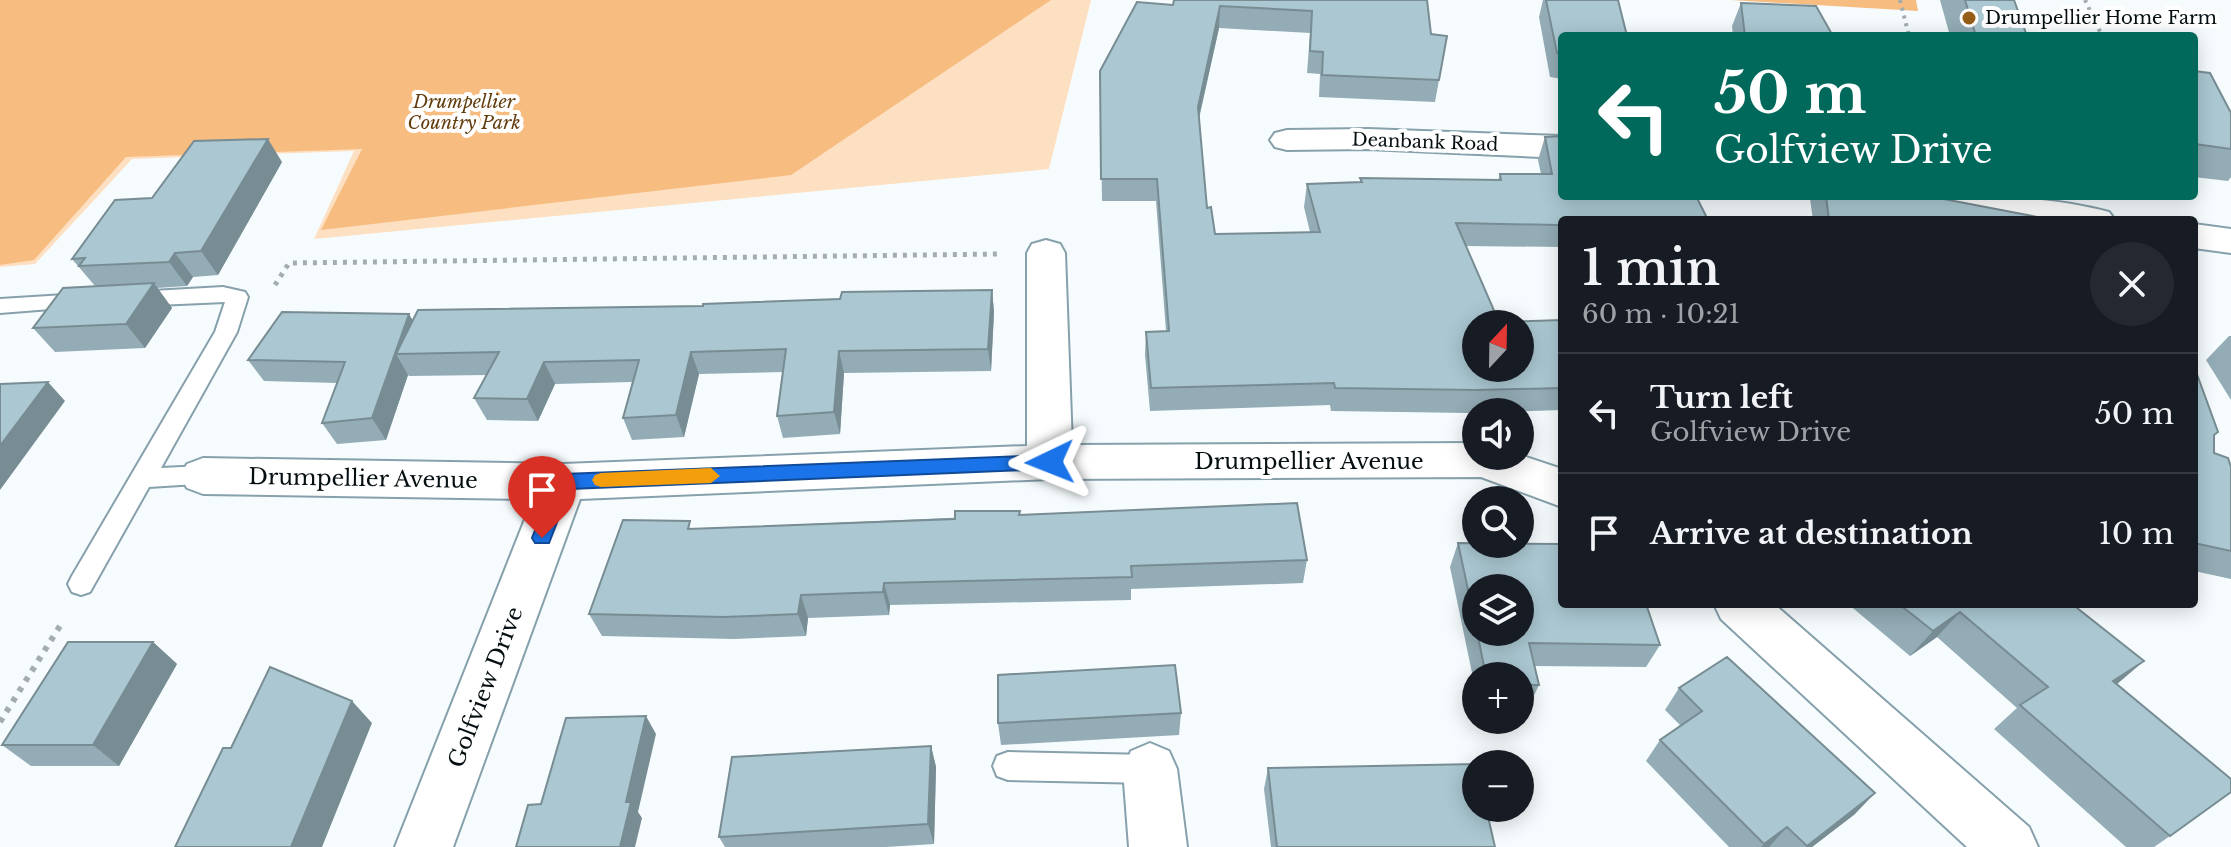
<!DOCTYPE html>
<meta charset="utf-8">
<style>
:root{--surface:#171b24;--page:#242831;--text:#f1f3f6;--muted:#9ea1a6;--line:#363941}
body{margin:0;font-family:"Libre Baskerville",serif;background:var(--page);color:var(--text);height:100vh;display:flex;flex-direction:column;font-size:30px;white-space:nowrap}
*{box-sizing:border-box;margin:0}
p{font-size:26px;color:var(--muted)}
.icon{flex:none;width:44px;height:44px;fill:none;stroke:currentColor;stroke-width:2;stroke-linecap:round;stroke-linejoin:round}
.map{position:relative;flex:1;overflow:hidden}
.panel{position:absolute;left:1558px;top:216px;width:640px;height:392px;display:flex;flex-direction:column;background:var(--surface);border-radius:8px;box-shadow:0 4px 20px #0003}
.panel>*{flex:none}
.banner{position:absolute;left:1558px;top:32px;width:640px;height:168px;border-radius:8px;box-shadow:0 4px 20px #0003;background:#00695c;color:#fff;overflow:hidden}
.needle{width:52px;rotate:22deg}
.fabs{position:absolute;left:1462px;top:310px;display:grid;gap:16px}
.fabs a{display:grid;place-items:center;width:72px;height:72px;border-radius:50%;background:var(--surface);box-shadow:0 4px 20px #0003;font-size:40px}
.pin{position:absolute;display:grid;place-items:center;width:68px;height:68px;color:#fff;margin:-82px -34px;border-radius:50% 50% 50% 0;rotate:-45deg;box-shadow:0 0 8px #0007}
.pin .icon{rotate:45deg}
.me{position:absolute;width:88px;margin:-44px;rotate:268deg;stroke-linejoin:round;filter:drop-shadow(0 0 6px #0008)}
.turn{display:flex;align-items:center;gap:28px;height:168px;padding:0 24px;font-size:36px}
.turn .icon{width:104px;height:104px;stroke-width:2.5}
.turn b{display:block;font-size:56px;line-height:68px}
.round{display:grid;place-items:center;flex:none;width:84px;height:84px;border-radius:42px;background:var(--page)}
.head{display:flex;align-items:center;justify-content:space-between;height:136px;padding:0 24px}
h1{font-size:48px;font-weight:600;line-height:60px}
ul{padding:0;list-style:none}
li{display:flex;align-items:center;gap:24px;height:120px;padding:0 24px;border-top:2px solid var(--line)}
li div{flex:1}
li b{display:block;font-size:30px}
li em{font-style:normal}
.map>svg:first-child{display:block}
</style>
<div class="map">
<svg width="2231" height="847" viewBox="0 0 2231 847">
<rect width="100%" height="100%" fill="#f6fcfe"/>
<!-- green -->
<path fill="#fddfc1" d="M 0,0 L 1091,0 L 1049,169 L 314,239 L 354,151 L 132,159 L 35,264 L 0,267 Z"/>
<!-- forest -->
<path fill="#f7bc80" d="M 0,0 L 1051,0 L 791,175 L 321,230 L 362,149 L 126,157 L 34,260 L 0,265 Z
M 1731,0 L 1916,0 L 1918,11 Z"/>
<g fill="none" stroke-linecap="round" stroke-linejoin="round">
<defs>
<path id="service" d="M 223,287 L 245,292 L 248,297 L 237,332 L 161,468 L 203,466 L 212,469 L 215,476 L 212,483 L 149,487 L 90,592 L 81,595 L 72,592 L 68,584 L 72,576 L 215,332 L 225,302 L 134,306 L 126,304 L 123,299 L 126,294 L 134,292 Z
M 81,294 L 89,296 L 92,301 L 89,306 L 0,313 L 0,299 Z
M 1008,752 L 1150,755 L 1161,759 L 1165,769 L 1161,779 L 1150,783 L 1008,780 L 997,776 L 993,766 L 997,756 Z"/>
<path id="minor" d="M 1368,129 L 1562,136 L 1562,158 L 1368,149 L 1287,150 L 1275,147 L 1270,140 L 1275,133 L 1287,130 Z
M 1928,196 C 1989,196 2049,196 2109,212 L 2115,220 C 2053,220 1993,220 1933,204 Z
M 2194,224 L 2231,229 L 2231,253 L 2194,248 Z
M 1046,240 L 1060,244 L 1065,253 L 1072,445 L 1476,443 L 1476,456 L 1520,455 L 1562,469 L 1562,507 L 1481,477 L 1050,479 L 580,499 L 453,847 L 395,847 L 533,499 L 203,494 L 187,488 L 180,476 L 187,464 L 203,458 L 563,464 L 1027,446 L 1027,253 L 1032,244 Z
M 1714,604 L 1774,604 L 2029,827 L 2038,847 L 1967,847 L 1721,619 Z
M 1150,743 L 1169,751 L 1177,769 L 1187,847 L 1129,847 L 1123,769 L 1131,751 Z"/>
</defs>
<!-- service casing -->
<use href="#service" stroke="#86a1ab" stroke-width="4"/>
<!-- minor casing -->
<use href="#minor" stroke="#86a1ab" stroke-width="4"/>
<!-- path-far2 -->
<path stroke="#a5acaf" stroke-width="4" stroke-dasharray="3 5" stroke-linecap="butt" d="M 1900,0 L 1909,36
M 2085,0 L 2102,36"/>
<!-- path-far1 -->
<path stroke="#a5acaf" stroke-width="5" stroke-dasharray="4 6" stroke-linecap="butt" d="M 275,285 L 289,263 L 997,254"/>
<!-- path -->
<path stroke="#a5acaf" stroke-width="6" stroke-dasharray="5 7" stroke-linecap="butt" d="M 0,722 L 63,621"/>
<!-- service -->
<use href="#service" fill="#fff" fill-rule="evenodd"/>
<!-- minor -->
<use href="#minor" fill="#fff" fill-rule="evenodd"/>
</g>
<!-- wall -->
<path fill="#93acb5" fill-rule="evenodd" d="M 1427,0 L 1431,34 L 1439,80 L 1435,102 L 1319,97 L 1320,74 L 1307,73 L 1310,33 L 1219,28 L 1199,119 L 1207,208 L 1215,234 L 1310,232 L 1304,207 L 1307,184 L 1360,182 L 1360,178 L 1498,180 L 1500,174 L 1541,174 L 1538,160 L 1545,137 L 1562,220 L 1562,247 L 1466,246 L 1499,322 L 1562,320 L 1562,410 L 1468,413 L 1331,411 L 1330,405 L 1150,411 L 1145,355 L 1146,332 L 1166,331 L 1156,201 L 1102,201 L 1100,71 L 1173,5 Z
M 1543,0 L 1618,0 L 1562,36 L 1562,79 L 1550,77 L 1539,17 Z
M 1940,0 L 2014,0 L 2027,36 L 1950,36 Z
M 1741,3 L 1833,36 L 1733,36 L 1732,26 Z
M 2194,71 L 2231,113 L 2231,177 L 2228,181 L 2194,177 Z
M 282,162 L 218,275 L 193,277 L 187,286 L 157,288 L 172,308 L 145,348 L 55,352 L 33,328 L 95,286 L 72,259 L 152,198 Z
M 1812,196 L 1928,196 L 2053,220 L 1813,220 L 1810,199 Z
M 992,290 L 994,312 L 991,371 L 844,373 L 840,434 L 783,438 L 777,416 L 783,372 L 699,374 L 684,437 L 632,440 L 623,418 L 632,382 L 555,384 L 538,421 L 487,420 L 474,398 L 487,375 L 409,376 L 408,375 L 386,440 L 337,444 L 322,423 L 337,383 L 264,381 L 248,360 L 409,314 L 413,321 L 703,306 Z
M 2229,336 L 2231,336 L 2231,400 L 2206,360 Z
M 2194,366 L 2218,432 L 2214,436 L 2214,453 L 2231,467 L 2231,579 L 2194,571 Z
M 1020,515 L 1307,560 L 1303,583 L 1131,589 L 1131,600 L 890,605 L 889,615 L 808,618 L 806,636 L 734,639 L 602,636 L 589,614 L 693,529 Z
M 1458,543 L 1660,645 L 1646,667 L 1534,666 L 1539,685 L 1529,706 L 1520,706 L 1520,676 L 1476,676 L 1476,692 L 1450,567 ZM 1476,588 L 1520,632 L 1476,632 Z
M 1848,604 L 2072,604 L 2117,685 L 2170,836 L 2154,847 L 2126,847 L 1994,729 L 2017,708 L 1937,637 L 1910,656 Z
M 153,642 L 177,664 L 119,766 L 31,766 L 2,745 Z
M 1679,688 L 1855,814 L 1812,847 L 1729,847 L 1646,761 L 1660,740 L 1681,726 L 1665,710 Z
M 1181,713 L 1179,735 L 1001,745 L 998,723 Z
M 931,746 L 936,767 L 934,844 L 886,847 L 725,847 L 719,837 Z
M 1268,768 L 1495,847 L 1271,847 L 1264,789 Z"/>
<!-- shaded-wall -->
<path fill="#788c93" d="M 1220,6 L 1219,28 L 1196,130 L 1198,107 Z
M 268,139 L 282,162 L 218,275 L 201,251 Z
M 175,253 L 193,277 L 187,286 L 169,262 Z
M 154,283 L 172,308 L 145,348 L 126,324 Z
M 992,290 L 994,312 L 991,371 L 988,349 Z
M 409,314 L 421,336 L 396,354 L 408,375 L 386,440 L 372,418 Z
M 839,351 L 844,373 L 840,434 L 834,412 Z
M 691,352 L 699,374 L 684,437 L 676,415 Z
M 544,362 L 555,384 L 538,421 L 527,399 Z
M 48,382 L 65,401 L 0,490 L 0,446 Z
M 884,583 L 890,605 L 889,615 L 883,592 Z
M 801,595 L 808,618 L 806,636 L 798,614 Z
M 1960,612 L 1937,637 L 1910,656 L 1933,631 Z
M 153,642 L 177,664 L 119,766 L 93,745 Z
M 2144,661 L 2116,685 L 2113,681 Z
M 352,701 L 372,723 L 322,847 L 291,847 Z
M 646,716 L 656,734 L 638,812 L 642,818 L 635,847 L 620,847 L 626,802 Z
M 931,746 L 936,767 L 934,844 L 928,824 Z
M 1875,793 L 1855,814 L 1812,847 L 1807,847 Z
M 1787,827 L 1769,847 L 1761,847 L 1764,844 Z"/>
<!-- building -->
<path fill="#abc8d2" stroke="#788c93" stroke-width="2" fill-rule="evenodd" d="M 1174,0 L 1427,0 L 1431,34 L 1447,36 L 1439,80 L 1322,75 L 1323,52 L 1310,51 L 1312,11 L 1220,6 L 1198,107 L 1207,208 L 1211,207 L 1215,234 L 1320,232 L 1307,184 L 1362,182 L 1360,178 L 1501,180 L 1500,174 L 1552,174 L 1545,137 L 1562,136 L 1562,196 L 1696,196 L 1708,220 L 1562,220 L 1562,225 L 1557,225 L 1456,223 L 1499,322 L 1562,320 L 1562,388 L 1476,390 L 1335,388 L 1334,383 L 1151,388 L 1146,332 L 1169,331 L 1157,179 L 1101,179 L 1100,71 L 1137,2 L 1173,5 ZM 1476,324 L 1520,324 L 1520,368 L 1476,368 Z
M 1546,0 L 1618,0 L 1627,36 L 1562,36 L 1562,54 L 1557,53 Z
M 1965,0 L 2014,0 L 2027,36 L 1976,36 Z
M 1741,3 L 1816,6 L 1833,36 L 1745,36 Z
M 2194,71 L 2210,73 L 2231,113 L 2231,149 L 2195,144 L 2194,141 Z
M 268,139 L 201,251 L 175,253 L 169,262 L 79,266 L 85,258 L 72,259 L 115,200 L 152,198 L 194,141 Z
M 1826,196 L 1928,196 L 2053,220 L 1829,220 Z
M 154,283 L 126,324 L 33,328 L 63,288 Z
M 992,290 L 988,349 L 839,351 L 834,412 L 777,416 L 786,349 L 691,352 L 676,415 L 623,418 L 639,360 L 544,362 L 527,399 L 474,398 L 499,352 L 396,354 L 418,310 L 703,306 L 703,304 L 840,299 L 842,292 Z
M 282,312 L 409,314 L 372,418 L 322,423 L 345,362 L 248,360 Z
M 2194,366 L 2218,432 L 2214,435 L 2214,453 L 2228,458 L 2231,467 L 2231,551 L 2194,543 Z
M 48,382 L 0,446 L 0,384 Z
M 1297,503 L 1307,560 L 1131,566 L 1132,577 L 884,583 L 883,592 L 801,595 L 798,614 L 724,617 L 589,614 L 623,520 L 690,521 L 688,529 L 955,519 L 955,511 L 1020,511 L 1019,515 Z
M 1458,543 L 1562,544 L 1562,604 L 1646,604 L 1660,645 L 1529,643 L 1539,685 L 1520,685 L 1520,676 L 1486,676 L 1477,632 L 1520,632 L 1520,588 L 1476,588 L 1476,627 Z
M 1899,604 L 2072,604 L 2144,661 L 2113,681 L 2231,779 L 2231,792 L 2170,836 L 2020,705 L 2048,687 L 1960,612 L 1933,631 Z
M 68,642 L 153,642 L 93,745 L 2,745 Z
M 1727,657 L 1875,793 L 1807,846 L 1787,827 L 1764,844 L 1660,740 L 1702,711 L 1679,688 Z
M 1175,665 L 1181,713 L 998,723 L 998,675 Z
M 270,667 L 352,701 L 291,847 L 175,847 L 223,748 L 231,748 Z
M 646,716 L 626,802 L 631,802 L 620,847 L 516,847 L 528,805 L 541,804 L 566,718 Z
M 931,746 L 928,824 L 719,837 L 732,757 Z
M 1476,764 L 1476,808 L 1486,808 L 1495,847 L 1277,847 L 1268,768 Z"/>
<!-- route -->
<path fill="#1a73e8" stroke="#114b97" stroke-width="2" d="M 1050,455 L 1060,462 L 1050,469 L 570,489 L 549,543 L 535,543 L 532,538 L 554,482 L 556,476 L 563,474 Z"/>
<!-- slow -->
<path fill="#f59e0b" d="M 711,468 L 720,476 L 711,483 L 601,487 L 595,485 L 592,480 L 595,475 L 601,473 Z"/>
<!-- markers -->
<circle fill="#965e18" stroke="#fff" stroke-width="3" cx="1969" cy="18" r="8"/>
<g text-anchor="middle" stroke-width="8" stroke-linejoin="round" paint-order="stroke">
<!-- far-poi labels -->
<g font-size="18" fill="#050f12" stroke="#fff" text-anchor="start">
<text x="1985" y="24">Drumpellier Home Farm</text>
</g>
<!-- far-park labels -->
<g font-size="18" font-style="italic" fill="#623c0d" stroke="#fff">
<text x="464" y="108">Drumpellier<tspan x="464" dy="21">Country Park</tspan></text>
</g>
<!-- far-street labels -->
<g font-size="18" fill="#050f12" stroke="#fff">
<text transform="translate(1425 142) rotate(2)" y="6">Deanbank Road</text>
</g>
<!-- street labels -->
<g font-size="22" fill="#050f12" stroke="#fff">
<text x="1309" y="469">Drumpellier Avenue</text>
<text transform="translate(363 478) rotate(1)" y="8">Drumpellier Avenue</text>
<text transform="translate(485 687) rotate(-69)" y="8">Golfview Drive</text>
</g>
</g>
</svg>
<div class="fabs">
<a><svg class="needle" viewBox="-14 -14 28 28"><path d="M0-13l5 13h-10z" fill="#e53935"/><path d="M0 13l5-13h-10z" fill="#9ea1a6"/></svg></a>
<a><svg class="icon" aria-label="sound" viewBox="0 0 24 24"><path d="M4 9h4l5-4v14l-5-4H4zM17 9q2 3 0 6"/></svg></a>
<a><svg class="icon" aria-label="search" viewBox="0 0 24 24"><circle cx="10" cy="10" r="6"/><path d="M15 15l6 6"/></svg></a>
<a><svg class="icon" aria-label="layers" viewBox="0 0 24 24"><path d="M12 4l9 5-9 5-9-5zM3 14l9 5 9-5"/></svg></a>
<a>+</a>
<a>−</a>
</div>
<div class="pin" style="left:542px;top:538px;background:#d93025"><svg class="icon" aria-label="arrive" viewBox="0 0 24 24"><path d="M6 21V4h12l-3 4 3 4H6"/></svg></div>
<svg class="me" style="left:1050px;top:462px" viewBox="-20 -20 40 40"><path d="M0-17L14 15 0 8-14 15z" fill="#1a73e8" stroke="#fff" stroke-width="4"/></svg>
<div class="banner">
<div class="turn"><svg class="icon" aria-label="left" viewBox="0 0 24 24"><path d="M17 20v-9H6M10 6l-5 5 5 5"/></svg><div><b>50 m</b>Golfview Drive</div></div>
</div>
<section class="panel">
<div class="head"><div><h1>1 min</h1><p>60 m · 10:21</p></div><a class="round"><svg class="icon" aria-label="close" viewBox="0 0 24 24"><path d="M6 6l12 12M18 6L6 18"/></svg></a></div>
<ul>
<li><svg class="icon" aria-label="left" viewBox="0 0 24 24"><path d="M17 20v-9H6M10 6l-5 5 5 5"/></svg><div><b>Turn left</b><p>Golfview Drive</p></div><em>50 m</em></li>
<li><svg class="icon" aria-label="arrive" viewBox="0 0 24 24"><path d="M6 21V4h12l-3 4 3 4H6"/></svg><div><b>Arrive at destination</b></div><em>10 m</em></li>
</ul>
</section>
</div>
